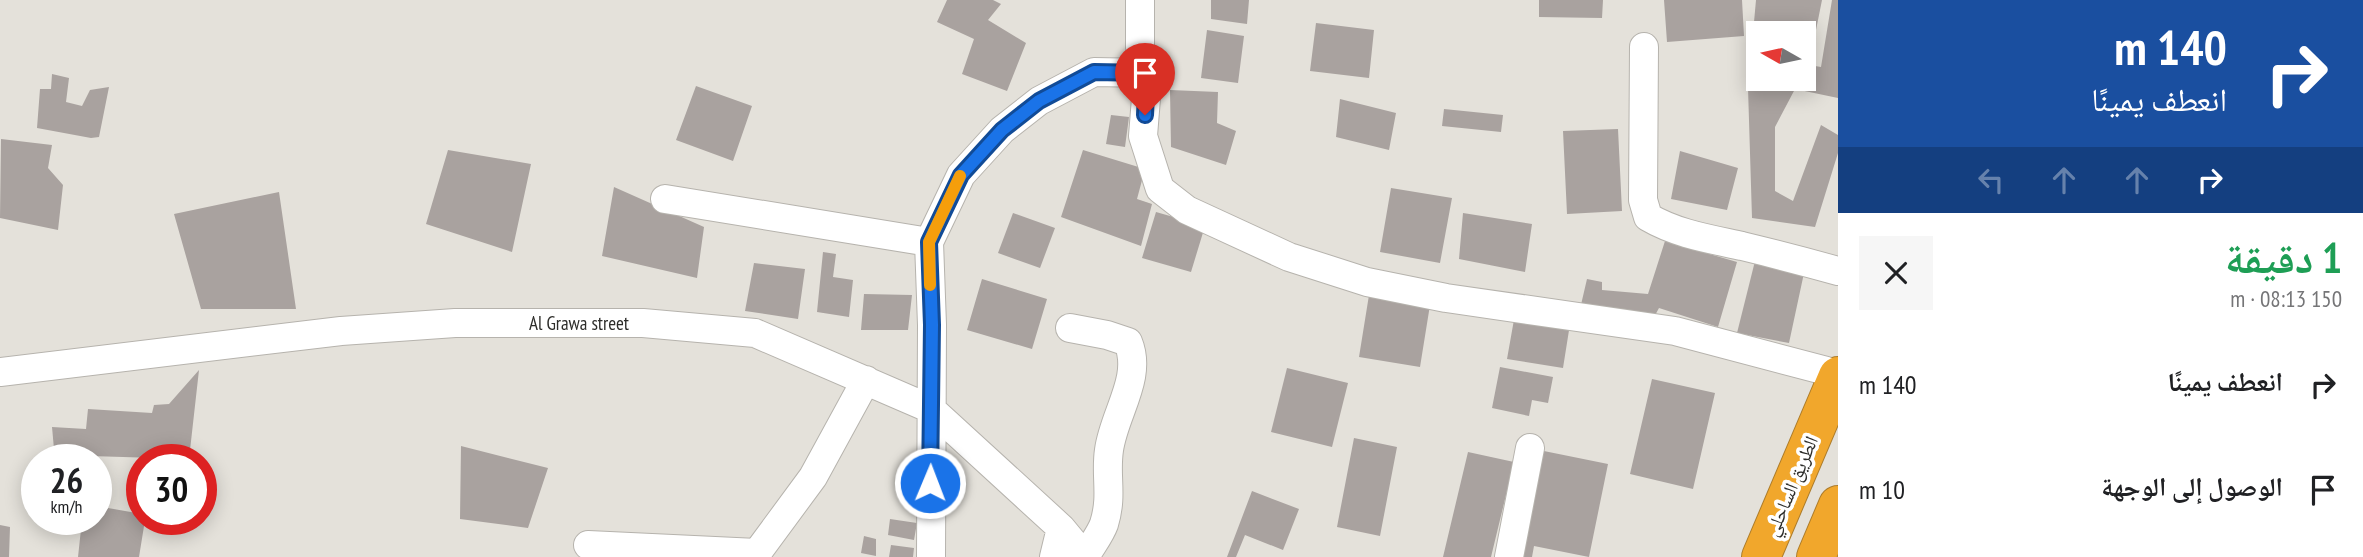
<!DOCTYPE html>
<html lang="ar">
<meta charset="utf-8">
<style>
:root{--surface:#fff;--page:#f6f6f6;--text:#202124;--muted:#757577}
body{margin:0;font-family:"PT Sans Narrow","Noto Naskh Arabic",sans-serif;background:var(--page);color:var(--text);direction:rtl;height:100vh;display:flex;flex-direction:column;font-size:26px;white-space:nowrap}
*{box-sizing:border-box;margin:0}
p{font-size:23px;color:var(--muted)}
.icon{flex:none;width:38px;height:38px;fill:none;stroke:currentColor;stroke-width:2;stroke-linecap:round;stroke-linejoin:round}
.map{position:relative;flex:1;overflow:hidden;direction:ltr}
.drawer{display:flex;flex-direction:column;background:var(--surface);width:525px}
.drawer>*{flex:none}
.guide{background:#1a4fa0;color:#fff;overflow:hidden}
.needle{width:46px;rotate:279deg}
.fabs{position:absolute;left:1746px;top:21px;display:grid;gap:14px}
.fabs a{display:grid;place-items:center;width:70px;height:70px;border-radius:0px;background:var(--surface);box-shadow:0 4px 18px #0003;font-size:35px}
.speed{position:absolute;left:21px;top:444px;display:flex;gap:14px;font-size:35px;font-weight:700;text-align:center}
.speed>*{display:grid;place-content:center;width:91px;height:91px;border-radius:50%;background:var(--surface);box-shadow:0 4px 18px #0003;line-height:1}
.speed small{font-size:18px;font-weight:400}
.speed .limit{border:10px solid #d22;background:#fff;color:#111}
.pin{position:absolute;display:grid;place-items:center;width:60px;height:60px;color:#fff;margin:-72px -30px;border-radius:50% 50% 50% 0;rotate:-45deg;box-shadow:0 0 7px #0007}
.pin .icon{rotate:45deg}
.me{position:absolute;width:77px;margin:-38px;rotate:1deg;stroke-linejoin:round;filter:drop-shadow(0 0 5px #0008)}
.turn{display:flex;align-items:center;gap:24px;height:147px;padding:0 21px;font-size:32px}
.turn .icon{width:91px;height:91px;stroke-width:2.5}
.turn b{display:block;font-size:49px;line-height:60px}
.lanes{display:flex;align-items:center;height:66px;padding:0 21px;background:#0003;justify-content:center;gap:35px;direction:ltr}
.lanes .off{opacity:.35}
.round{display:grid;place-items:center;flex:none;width:74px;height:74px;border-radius:0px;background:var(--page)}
.headline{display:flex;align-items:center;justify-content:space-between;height:119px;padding:0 21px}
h1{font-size:42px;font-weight:700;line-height:52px;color:#1e9e55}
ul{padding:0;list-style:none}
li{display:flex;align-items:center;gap:21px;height:105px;padding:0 21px}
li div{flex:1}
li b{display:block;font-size:26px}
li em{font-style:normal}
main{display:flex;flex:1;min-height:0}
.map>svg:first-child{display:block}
</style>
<main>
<section class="drawer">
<div class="guide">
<div class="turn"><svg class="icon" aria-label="right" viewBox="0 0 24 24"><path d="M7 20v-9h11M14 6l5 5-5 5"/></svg><div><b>140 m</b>انعطف يمينًا</div></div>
<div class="lanes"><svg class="icon off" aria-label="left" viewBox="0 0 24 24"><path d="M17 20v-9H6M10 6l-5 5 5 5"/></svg><svg class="icon off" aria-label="ahead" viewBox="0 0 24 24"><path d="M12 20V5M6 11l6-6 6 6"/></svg><svg class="icon off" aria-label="ahead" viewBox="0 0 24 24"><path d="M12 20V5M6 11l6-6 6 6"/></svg><svg class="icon" aria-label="right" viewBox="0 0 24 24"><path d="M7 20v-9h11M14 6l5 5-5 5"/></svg></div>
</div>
<div class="headline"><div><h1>1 دقيقة</h1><p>150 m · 08:13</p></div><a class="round"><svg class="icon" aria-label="close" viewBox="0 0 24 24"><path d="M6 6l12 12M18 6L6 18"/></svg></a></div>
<ul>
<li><svg class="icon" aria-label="right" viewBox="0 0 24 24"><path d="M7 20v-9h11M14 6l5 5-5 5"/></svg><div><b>انعطف يمينًا</b></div><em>140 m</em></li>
<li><svg class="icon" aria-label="arrive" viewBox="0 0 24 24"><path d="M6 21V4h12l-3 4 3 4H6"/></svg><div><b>الوصول إلى الوجهة</b></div><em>10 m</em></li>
</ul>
</section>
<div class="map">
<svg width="1838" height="557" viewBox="0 0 1838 557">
<rect width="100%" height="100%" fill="#e4e1da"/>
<!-- building -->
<path fill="#a9a29f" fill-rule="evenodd" d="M 947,0 L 993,0 L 1001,4 L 988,20 L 1026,43 L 1007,91 L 962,74 L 974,39 L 937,22 Z
M 1211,0 L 1249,0 L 1247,24 L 1211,19 Z
M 1539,0 L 1603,0 L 1602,18 L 1539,17 Z
M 1664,0 L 1742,0 L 1744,36 L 1667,42 Z
M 1756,0 L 1822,0 L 1809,65 L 1821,67 L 1832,0 L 1838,0 L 1838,98 L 1795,89 L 1775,127 L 1775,191 L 1793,201 L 1821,125 L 1838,135 L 1838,153 L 1815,227 L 1752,218 L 1748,88 ZM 1759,33 L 1804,33 L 1804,79 L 1759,79 Z
M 1316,23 L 1374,30 L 1369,78 L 1310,71 Z
M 1207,30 L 1244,36 L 1238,83 L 1201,78 Z
M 52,74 L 69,78 L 66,102 L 82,106 L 90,90 L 109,87 L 99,137 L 91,138 L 37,128 L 40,89 L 51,89 Z
M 696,86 L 752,106 L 733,161 L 676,140 Z
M 1170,90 L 1218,92 L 1217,123 L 1236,131 L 1226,165 L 1171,147 Z
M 1340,99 L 1396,113 L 1389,150 L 1336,137 Z
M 1444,109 L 1503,115 L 1501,132 L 1442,126 Z
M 1111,115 L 1129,117 L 1125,147 L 1106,144 Z
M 1618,129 L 1622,211 L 1567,214 L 1563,131 Z
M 1,139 L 52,145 L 48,168 L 63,185 L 58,230 L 0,218 Z
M 448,150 L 531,164 L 512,252 L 426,224 Z
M 1083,150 L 1145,169 L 1137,199 L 1152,204 L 1141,246 L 1061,217 Z
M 1680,151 L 1738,168 L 1727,210 L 1671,199 Z
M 614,187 L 704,227 L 697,278 L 602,256 Z
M 1391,188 L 1452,198 L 1440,263 L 1380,252 Z
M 279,192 L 296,309 L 201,309 L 174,214 Z
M 1156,212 L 1205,226 L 1191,272 L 1142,258 Z
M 1013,213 L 1055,228 L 1040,268 L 998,253 Z
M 1463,213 L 1532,224 L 1525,272 L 1459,259 Z
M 1665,241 L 1737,262 L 1718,327 L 1659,308 L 1653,319 L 1580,309 L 1587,279 L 1602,282 L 1602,290 L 1648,294 Z
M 823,252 L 836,254 L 833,277 L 853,280 L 849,317 L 817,312 Z
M 1755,261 L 1804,273 L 1789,343 L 1737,333 Z
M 754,263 L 805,269 L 798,319 L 745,311 Z
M 982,279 L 1047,299 L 1032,349 L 967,330 Z
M 864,294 L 912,295 L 908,330 L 861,330 Z
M 1369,295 L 1430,305 L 1420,367 L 1359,357 Z
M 1515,314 L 1570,324 L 1563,368 L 1507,359 Z
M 1500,367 L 1553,377 L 1548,403 L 1532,400 L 1529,416 L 1492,408 Z
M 1287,368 L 1348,383 L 1332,447 L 1271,432 Z
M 199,370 L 189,459 L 90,456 L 90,460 L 55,460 L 52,427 L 86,429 L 88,409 L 152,413 L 154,405 L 169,404 Z
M 1652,379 L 1715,393 L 1693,489 L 1630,474 Z
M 1354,438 L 1397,447 L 1380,536 L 1337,527 Z
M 461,446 L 548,468 L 528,528 L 460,519 Z
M 1534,449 L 1608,464 L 1589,557 L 1534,546 L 1532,557 L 1513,557 Z
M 1468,452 L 1514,462 L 1491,557 L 1443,557 Z
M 1252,491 L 1299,509 L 1283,550 L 1245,535 L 1236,557 L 1227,557 Z
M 96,500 L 109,501 L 108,508 L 142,514 L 142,520 L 145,520 L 139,557 L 78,557 L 82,520 L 96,520 Z
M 890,519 L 917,523 L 914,540 L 888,535 Z
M 0,525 L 10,527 L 9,557 L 0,557 Z
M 864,536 L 876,539 L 876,556 L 861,553 Z
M 891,545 L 914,548 L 913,557 L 889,557 Z"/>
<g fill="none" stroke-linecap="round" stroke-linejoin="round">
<defs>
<path id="minor" d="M 1140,0 L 1140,47 L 1148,73 L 1143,136 L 1160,189 L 1187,210 L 1289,257 L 1367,282 L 1446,298 L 1675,331 L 1838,374
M 1644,47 L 1643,200 L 1648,217 C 1677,234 1710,239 1742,246 C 1775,254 1806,262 1838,271
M 665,199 L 929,242
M 1070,328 L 1107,335 L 1128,342 C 1143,378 1114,413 1109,450 C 1105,476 1113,495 1104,524 C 1100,535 1091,546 1085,557
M 0,372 L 341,331 L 455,323 L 643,323 L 755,333 L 931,409 L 1061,528 L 1085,557
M 588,545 L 757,553 L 813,477 L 866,380
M 931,557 L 932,325 L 929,242 L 961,175 L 1002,130 L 1039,101 L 1094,72 L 1148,73
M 1054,557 L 1061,528
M 1509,557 L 1530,448"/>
<path id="highway" d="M 1761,557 L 1838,376
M 1816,557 L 1838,505"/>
</defs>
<!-- minor casing -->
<use href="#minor" stroke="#b6b3ad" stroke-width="30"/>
<!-- highway casing -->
<use href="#highway" stroke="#ac7c2b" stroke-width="40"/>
<!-- minor -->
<use href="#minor" stroke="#fff" stroke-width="28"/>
<!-- highway -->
<use href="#highway" stroke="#f1a72c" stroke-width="38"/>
</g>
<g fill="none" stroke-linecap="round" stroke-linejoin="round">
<defs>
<path id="route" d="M 930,483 L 932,325 L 929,242 L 961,175 L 1002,130 L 1039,101 L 1094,72 L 1147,73 L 1145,115"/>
</defs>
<!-- route casing -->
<use href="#route" stroke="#114b97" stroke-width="18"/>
<!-- route -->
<use href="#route" stroke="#1a73e8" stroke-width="12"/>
<!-- slow -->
<path stroke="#f59e0b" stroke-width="12" d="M 930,285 L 929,242 L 960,176"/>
</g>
<g text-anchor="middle" stroke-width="7" stroke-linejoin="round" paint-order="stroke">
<!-- street labels -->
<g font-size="19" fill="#2d2d2a" stroke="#fff">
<text x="579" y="330">Al Grawa street</text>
<text transform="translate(1791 486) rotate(-67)" y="7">الطريق الساحلي</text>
</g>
</g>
</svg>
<div class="fabs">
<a><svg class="needle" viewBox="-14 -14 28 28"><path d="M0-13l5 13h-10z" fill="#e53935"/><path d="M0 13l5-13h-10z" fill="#757577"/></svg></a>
</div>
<div class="speed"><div>26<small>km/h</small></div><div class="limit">30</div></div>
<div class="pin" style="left:1145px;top:115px;background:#d93025"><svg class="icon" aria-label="arrive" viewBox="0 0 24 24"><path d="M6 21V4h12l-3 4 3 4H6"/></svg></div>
<svg class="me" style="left:930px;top:483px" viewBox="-20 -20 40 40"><circle r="17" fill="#1a73e8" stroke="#fff" stroke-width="3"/><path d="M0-11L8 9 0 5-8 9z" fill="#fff"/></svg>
</div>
</main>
